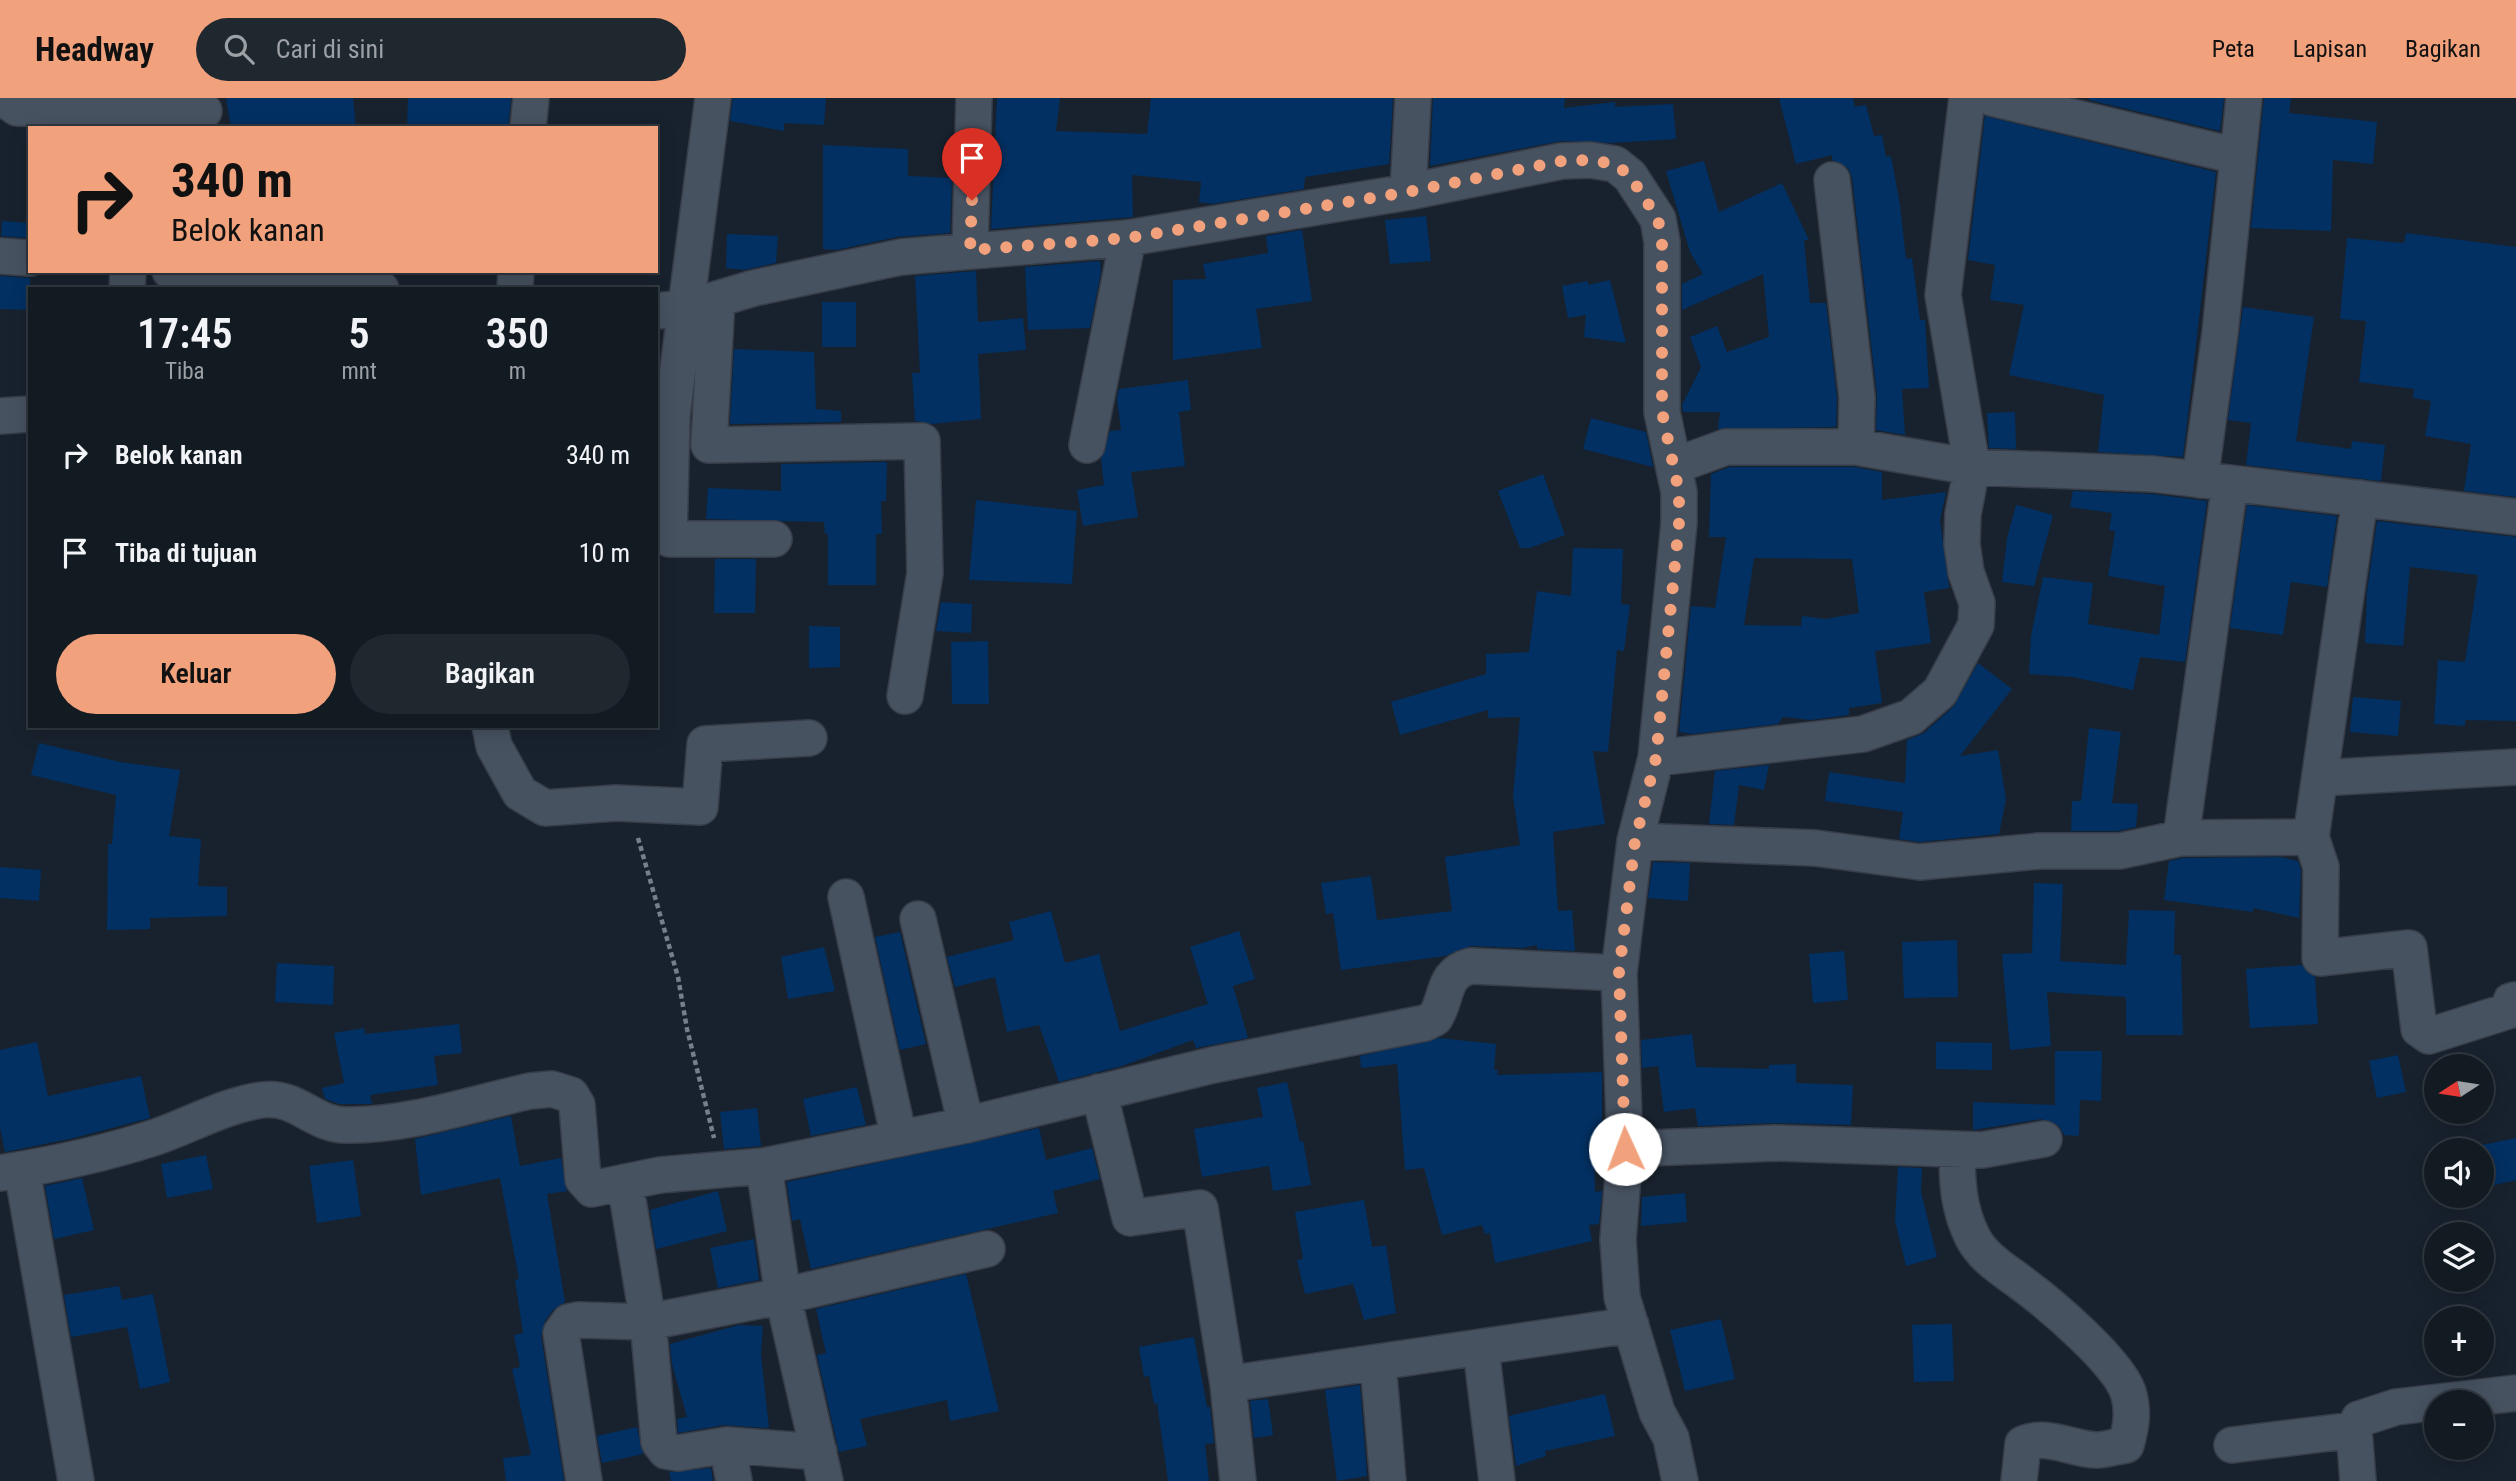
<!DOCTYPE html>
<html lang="id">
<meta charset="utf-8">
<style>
:root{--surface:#121a22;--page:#1f272f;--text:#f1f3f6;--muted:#9ca1a5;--line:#313840;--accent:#f1a17c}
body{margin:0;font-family:"Roboto Condensed",sans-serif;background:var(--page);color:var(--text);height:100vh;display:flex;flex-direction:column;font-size:26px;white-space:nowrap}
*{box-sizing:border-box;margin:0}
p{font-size:23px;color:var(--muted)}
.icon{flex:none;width:38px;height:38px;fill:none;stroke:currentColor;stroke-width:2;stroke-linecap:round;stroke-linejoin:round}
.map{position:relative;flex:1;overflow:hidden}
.details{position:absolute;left:28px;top:189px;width:630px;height:441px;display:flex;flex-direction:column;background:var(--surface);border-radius:0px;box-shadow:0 4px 18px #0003,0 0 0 2px var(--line)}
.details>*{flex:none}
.top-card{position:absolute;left:28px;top:28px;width:630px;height:147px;border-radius:0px;box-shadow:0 4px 18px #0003,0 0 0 2px var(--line);background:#f1a17c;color:#111;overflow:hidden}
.needle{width:46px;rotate:258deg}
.buttons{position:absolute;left:2424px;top:956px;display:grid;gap:14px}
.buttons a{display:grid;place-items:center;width:70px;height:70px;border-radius:50%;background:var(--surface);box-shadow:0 4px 18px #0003,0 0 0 2px var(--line);font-size:35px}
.pin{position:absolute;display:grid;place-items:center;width:60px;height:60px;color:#fff;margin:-72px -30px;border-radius:50% 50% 50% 0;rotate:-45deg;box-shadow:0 0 7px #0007}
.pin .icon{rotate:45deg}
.me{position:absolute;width:77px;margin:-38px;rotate:358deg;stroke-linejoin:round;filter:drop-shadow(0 0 5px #0008)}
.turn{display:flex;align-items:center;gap:24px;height:147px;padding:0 28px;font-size:32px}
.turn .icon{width:91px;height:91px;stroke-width:2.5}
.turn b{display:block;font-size:49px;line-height:60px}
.eta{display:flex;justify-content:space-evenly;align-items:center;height:119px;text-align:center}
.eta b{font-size:42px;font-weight:600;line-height:49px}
.cta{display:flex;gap:14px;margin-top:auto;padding:14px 28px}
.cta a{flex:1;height:80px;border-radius:42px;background:var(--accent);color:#111;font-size:28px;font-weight:600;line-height:80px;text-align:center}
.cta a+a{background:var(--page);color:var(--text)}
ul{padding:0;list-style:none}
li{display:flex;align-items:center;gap:21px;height:98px;padding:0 28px}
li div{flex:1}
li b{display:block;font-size:26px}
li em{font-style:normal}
header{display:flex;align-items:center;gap:42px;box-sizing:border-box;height:98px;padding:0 35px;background:var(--accent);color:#111}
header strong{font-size:33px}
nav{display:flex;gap:38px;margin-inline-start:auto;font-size:24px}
.search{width:490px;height:63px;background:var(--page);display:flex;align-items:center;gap:18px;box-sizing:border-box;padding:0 24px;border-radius:38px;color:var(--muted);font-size:26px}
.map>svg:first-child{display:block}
</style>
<header>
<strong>Headway</strong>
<div class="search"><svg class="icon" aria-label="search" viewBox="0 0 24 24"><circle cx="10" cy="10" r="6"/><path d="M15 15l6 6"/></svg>Cari di sini</div>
<nav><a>Peta</a><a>Lapisan</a><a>Bagikan</a></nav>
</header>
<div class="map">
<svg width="2516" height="1383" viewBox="0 0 2516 1383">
<rect width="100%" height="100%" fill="#18222e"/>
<!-- building -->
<path fill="#023062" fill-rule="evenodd" d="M 226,0 L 353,0 L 356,30 L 231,30 Z
M 408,0 L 511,0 L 508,30 L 407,30 Z
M 733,0 L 826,0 L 824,27 L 784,25 L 784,33 L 730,23 Z
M 997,0 L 1060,0 L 1056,33 L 1147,36 L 1151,0 L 1393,0 L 1389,66 L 1305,79 L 1304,91 L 1212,106 L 1199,104 L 1201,84 L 1132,77 L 1133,119 L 991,131 Z
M 1433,0 L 1565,0 L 1564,10 L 1615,4 L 1615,9 L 1673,6 L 1676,41 L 1611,45 L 1561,43 L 1430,68 Z
M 1779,0 L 1853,0 L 1855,9 L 1866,7 L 1874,38 L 1882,37 L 1886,59 L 1891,58 L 1900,107 L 1906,161 L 1912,160 L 1920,222 L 1925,222 L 1929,290 L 1902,291 L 1905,337 L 1876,332 L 1877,297 L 1852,79 L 1848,70 L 1832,62 L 1832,57 L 1796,66 Z
M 2089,0 L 2224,0 L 2220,33 L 2089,2 Z
M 2264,0 L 2291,0 L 2289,15 L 2377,24 L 2373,66 L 2333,62 L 2331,133 L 2251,130 Z
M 1985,18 L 2216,74 L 2183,359 L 2098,354 L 2104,297 L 2009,277 L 2024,207 L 1990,202 L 1995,167 L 1968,162 Z
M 823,47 L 908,51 L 908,78 L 952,80 L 950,135 L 897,139 L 836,152 L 823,151 Z
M 1704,63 L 1719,114 L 1782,85 L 1809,142 L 1804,142 L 1810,205 L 1826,205 L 1837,300 L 1836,329 L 1718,331 L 1720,314 L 1683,314 L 1682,307 L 1701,269 L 1690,239 L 1717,228 L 1727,254 L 1769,239 L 1763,176 L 1682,212 L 1682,186 L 1703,176 L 1690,154 L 1666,73 Z
M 1426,118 L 1431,163 L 1390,166 L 1385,122 Z
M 2,123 L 30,125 L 29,140 L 1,138 Z
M 1302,132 L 1312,203 L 1256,211 L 1262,250 L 1173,262 L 1173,182 L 1206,181 L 1203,166 L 1268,155 L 1266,138 Z
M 2406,135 L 2516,149 L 2516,399 L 2464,393 L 2471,346 L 2425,338 L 2431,303 L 2413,300 L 2414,291 L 2359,284 L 2366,223 L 2340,221 L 2347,140 L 2404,145 Z
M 727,136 L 778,138 L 776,165 L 744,172 L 726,170 Z
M 1100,163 L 1101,174 L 1090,230 L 1028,232 L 1025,169 Z
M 976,173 L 978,224 L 1023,220 L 1026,252 L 978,256 L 981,321 L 932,326 L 915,323 L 912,275 L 920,275 L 915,178 Z
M 0,178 L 30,180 L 30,212 L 0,211 Z
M 1610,182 L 1626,245 L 1584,239 L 1586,217 L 1568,220 L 1562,188 L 1588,183 L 1588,187 Z
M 822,204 L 856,204 L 856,249 L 822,249 Z
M 2243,209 L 2314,219 L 2296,343 L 2351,351 L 2352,343 L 2385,347 L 2381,383 L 2246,367 L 2251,325 L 2228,322 Z
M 734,251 L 814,254 L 816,311 L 841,313 L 841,324 L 730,326 Z
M 1188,282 L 1191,312 L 1179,314 L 1185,368 L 1131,374 L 1138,419 L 1083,428 L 1077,392 L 1104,387 L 1101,361 L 1110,333 L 1121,332 L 1117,301 L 1119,291 Z
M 2015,314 L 2016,351 L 1989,350 L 1987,315 Z
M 1591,320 L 1646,334 L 1653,369 L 1583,351 Z
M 887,364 L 886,403 L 881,403 L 882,436 L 876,436 L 876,487 L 828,487 L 828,436 L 825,436 L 824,424 L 706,421 L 708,390 L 781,393 L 781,366 Z
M 1730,369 L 1854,369 L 1882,374 L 1882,402 L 1946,394 L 1940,422 L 1949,490 L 1924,494 L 1931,545 L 1875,553 L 1882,605 L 1849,610 L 1849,617 L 1810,622 L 1783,619 L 1778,626 L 1692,636 L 1679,634 L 1691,508 L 1715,510 L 1726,439 L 1709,439 L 1711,376 ZM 1754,460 L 1852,461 L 1859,515 L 1825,521 L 1802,518 L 1801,528 L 1744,527 Z
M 1543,376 L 1565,437 L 1530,450 L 1520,450 L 1498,393 Z
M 2073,393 L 2151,396 L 2207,403 L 2185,564 L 2140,559 L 2133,592 L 2073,579 L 2029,576 L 2031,538 L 2043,479 L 2093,485 L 2088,526 L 2159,537 L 2165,488 L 2108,478 L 2115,433 L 2109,432 L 2112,415 L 2070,409 Z
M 976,402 L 1077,413 L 1072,486 L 969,482 Z
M 2016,407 L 2053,417 L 2034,488 L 2002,484 L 2007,440 Z
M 2247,407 L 2337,418 L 2327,489 L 2291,484 L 2283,537 L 2230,530 Z
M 2377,423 L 2516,439 L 2516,623 L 2465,622 L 2465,628 L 2434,626 L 2438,562 L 2465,564 L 2478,477 L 2410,469 L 2403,548 L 2365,545 L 2367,494 Z
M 1573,450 L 1623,451 L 1621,506 L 1630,507 L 1624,553 L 1617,552 L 1608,654 L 1593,653 L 1605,726 L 1553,734 L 1558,813 L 1572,812 L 1575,853 L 1537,851 L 1537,847 L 1523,850 L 1471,848 L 1445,858 L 1341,872 L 1333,815 L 1326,816 L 1321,785 L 1371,778 L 1377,822 L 1452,813 L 1445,759 L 1520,747 L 1513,698 L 1520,619 L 1488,620 L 1488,612 L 1400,637 L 1391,604 L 1486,576 L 1486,556 L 1529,554 L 1537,493 L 1571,498 Z
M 715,461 L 756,461 L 755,515 L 714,515 Z
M 941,504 L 972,506 L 971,535 L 936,533 Z
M 809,528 L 840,529 L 840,569 L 809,570 Z
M 988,543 L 989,606 L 952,606 L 951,544 Z
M 1978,565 L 2012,591 L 1960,658 L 1998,652 L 2006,701 L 1999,736 L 1920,744 L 1899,741 L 1903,714 L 1825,703 L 1829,674 L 1905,685 L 1907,642 L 1924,635 L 1953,609 Z
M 2353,599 L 2401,603 L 2398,638 L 2350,634 Z
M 2089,630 L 2121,634 L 2112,705 L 2138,706 L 2136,729 L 2118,733 L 2071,733 L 2072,703 L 2081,703 Z
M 39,645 L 120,664 L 180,672 L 169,738 L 201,741 L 198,788 L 227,789 L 227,818 L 150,820 L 150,831 L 107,832 L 108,746 L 112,746 L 116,697 L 31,677 Z
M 1769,667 L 1764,692 L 1739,687 L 1734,727 L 1709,726 L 1715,673 Z
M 2280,759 L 2298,763 L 2301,772 L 2299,820 L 2253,810 L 2253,814 L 2164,802 L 2169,763 L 2183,760 Z
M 1653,764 L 1690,765 L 1688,803 L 1648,800 Z
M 0,769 L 41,772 L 39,803 L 0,800 Z
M 2034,785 L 2063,786 L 2060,863 L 2126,867 L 2129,812 L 2175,813 L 2174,857 L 2181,857 L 2183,937 L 2126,937 L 2126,899 L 2047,894 L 2051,948 L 2010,952 L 2002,856 L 2032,855 Z
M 1051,813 L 1065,865 L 1099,856 L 1120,933 L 1208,906 L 1190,849 L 1239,833 L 1255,881 L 1233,888 L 1248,940 L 1196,950 L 1193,942 L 1122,968 L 1059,984 L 1039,927 L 1007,934 L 995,879 L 955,889 L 947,859 L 1014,842 L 1009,824 Z
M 900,834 L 926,946 L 900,952 L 875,839 Z
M 1957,842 L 1958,899 L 1904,900 L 1902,844 Z
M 824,849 L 835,893 L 788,901 L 781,859 Z
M 1844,853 L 1848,902 L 1813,905 L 1809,856 Z
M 277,865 L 334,868 L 333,907 L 275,904 Z
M 2302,867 L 2315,879 L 2318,926 L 2250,930 L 2246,871 Z
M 459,926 L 462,955 L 434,958 L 438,987 L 370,997 L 372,1006 L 339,1006 L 325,1001 L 322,990 L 344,985 L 334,935 L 364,930 L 365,936 Z
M 1692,936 L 1696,969 L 1769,971 L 1769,967 L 1796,966 L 1796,985 L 1853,987 L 1851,1027 L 1774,1025 L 1698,1028 L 1695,1010 L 1664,1014 L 1658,968 L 1642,970 L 1641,942 Z
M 1439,940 L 1496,946 L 1494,972 L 1498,972 L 1497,977 L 1602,974 L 1602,1042 L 1594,1042 L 1595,1094 L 1602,1093 L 1599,1126 L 1589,1127 L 1592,1143 L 1495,1165 L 1490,1135 L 1485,1136 L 1482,1127 L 1442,1137 L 1424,1070 L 1405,1072 L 1397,966 L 1361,970 L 1360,958 Z
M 37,944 L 48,998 L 141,978 L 150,1020 L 74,1040 L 5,1054 L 0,1030 L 0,952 Z
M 1936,944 L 1992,945 L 1992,972 L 1936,971 Z
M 2055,953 L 2102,953 L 2101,1003 L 2080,1002 L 2079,1038 L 2064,1037 L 2059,1028 L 2041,1021 L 1973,1032 L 1973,1004 L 2055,1007 Z
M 2398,957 L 2406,994 L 2377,1000 L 2369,963 Z
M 1287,984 L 1300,1044 L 1303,1043 L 1311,1087 L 1273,1093 L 1269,1068 L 1202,1079 L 1194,1031 L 1263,1019 L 1257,990 Z
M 857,989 L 866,1027 L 811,1038 L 803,1001 Z
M 757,1010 L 761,1048 L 724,1051 L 720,1014 Z
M 511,1018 L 520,1068 L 561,1060 L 567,1093 L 547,1096 L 565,1204 L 553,1212 L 545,1223 L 541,1238 L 564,1383 L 506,1383 L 503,1360 L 531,1357 L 512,1271 L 520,1269 L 514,1237 L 523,1235 L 515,1182 L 519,1181 L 500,1080 L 421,1097 L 415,1041 Z
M 1039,1030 L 1046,1062 L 1092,1050 L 1100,1081 L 1053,1093 L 1058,1115 L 811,1171 L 800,1121 L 792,1123 L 787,1084 Z
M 2516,1040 L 2516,1082 L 2482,1090 L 2482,1047 Z
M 206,1057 L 213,1091 L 167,1100 L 161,1066 Z
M 353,1062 L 361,1118 L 317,1125 L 309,1068 Z
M 1898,1069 L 1922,1070 L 1921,1094 L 1937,1159 L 1906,1168 L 1895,1123 Z
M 82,1080 L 94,1132 L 54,1141 L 45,1088 Z
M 718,1093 L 727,1133 L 656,1151 L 650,1112 Z
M 1685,1095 L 1687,1124 L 1641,1128 L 1642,1099 Z
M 1364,1102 L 1372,1149 L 1386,1147 L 1396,1215 L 1364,1222 L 1353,1186 L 1305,1196 L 1297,1162 L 1303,1161 L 1295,1114 Z
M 754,1141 L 759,1182 L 718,1190 L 710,1150 Z
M 966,1176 L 999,1313 L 950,1323 L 947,1302 L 860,1321 L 867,1348 L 839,1354 L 817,1257 L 826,1255 L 816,1211 Z
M 119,1188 L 122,1202 L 153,1196 L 170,1284 L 140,1291 L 127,1229 L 71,1239 L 64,1197 Z
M 1721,1221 L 1735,1281 L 1685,1293 L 1670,1232 Z
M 1952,1226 L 1954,1283 L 1914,1284 L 1912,1227 Z
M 739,1227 L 763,1228 L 761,1256 L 769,1330 L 724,1327 L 678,1335 L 677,1321 L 687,1319 L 672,1266 L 670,1246 Z
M 1194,1239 L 1207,1309 L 1210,1309 L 1214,1345 L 1205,1346 L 1209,1383 L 1168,1383 L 1157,1305 L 1154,1306 L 1149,1278 L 1144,1279 L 1139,1249 Z
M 1360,1287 L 1367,1378 L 1337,1383 L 1325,1292 Z
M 1605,1296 L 1615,1338 L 1545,1353 L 1546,1358 L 1516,1368 L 1509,1318 Z
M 1268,1301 L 1273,1337 L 1254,1340 L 1250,1303 Z
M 637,1329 L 643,1356 L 602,1365 L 597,1338 Z
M 711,1370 L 713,1383 L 671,1383 L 669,1374 Z"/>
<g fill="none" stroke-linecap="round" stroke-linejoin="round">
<defs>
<path id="minor" d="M 713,0 L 672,317 L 669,441 L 774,441
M 1992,0 L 2237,58
M 7,3 L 17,10 L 204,13
M 528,30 L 531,0
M 1832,82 L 1857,299 L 1856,349
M 1408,94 L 1413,0
M 970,152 L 974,0
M 0,158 L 30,160
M 170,173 L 381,191
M 127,191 L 128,173
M 515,191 L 516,173
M 717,201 L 709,347 L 922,343 L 925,475 L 905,598
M 656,213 L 687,210 L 754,190 L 901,159 L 1128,140 L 1408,94 L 1562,63 L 1590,62 L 1615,66 L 1630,78 L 1658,121 L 1662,144 L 1662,314 L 1679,394 L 1679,425 L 1656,660 L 1635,743 L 1619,875 L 1625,1051 L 1618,1142 L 1622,1199 L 1657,1314 L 1671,1340 L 1680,1383
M 0,318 L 30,316
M 1087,347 L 1128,140
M 1674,368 L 1726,349 L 1856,349 L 1972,369 L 2153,376 L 2516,419
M 2200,382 L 2220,235 L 2244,0
M 490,628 L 494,648 L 520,695 L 545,710 L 616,705 L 700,709 L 705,646 L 809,640
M 1656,660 L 1863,636 L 1911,619 L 1940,594 L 1976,527 L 1977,505 L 1966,474 L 1962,446 L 1963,416 L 1972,369 L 1943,197 L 1967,0
M 2320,680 L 2516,669
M 2311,739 L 2360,400
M 2181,740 L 2230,385
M 1635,743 L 1815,750 L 1920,764 L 2039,753 L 2120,753 L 2181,740 L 2311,739 L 2321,769 L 2320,860 L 2409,850 L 2419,931 L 2429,938 L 2508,913 L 2511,903 L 2516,902
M 846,799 L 899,1040
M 918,821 L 966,1027
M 1099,994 L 1130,1120 L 1200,1110 L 1228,1286 L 1631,1227
M 1625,1051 L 1775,1045 L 1982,1052 L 2044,1041
M 1957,1052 C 1957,1083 1958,1111 1973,1140 C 1984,1161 2006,1173 2024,1187 C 2051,1207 2117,1263 2128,1294 C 2134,1313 2131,1329 2126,1347 C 2117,1348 2106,1352 2097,1352 C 2074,1352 2046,1335 2023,1346 L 2019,1383
M 22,1072 L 76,1383
M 0,1075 C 51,1067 107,1055 156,1039 C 191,1027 225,1007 262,1002 C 297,997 313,1027 346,1027 C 408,1028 471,1006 530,993 L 552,991 L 571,997 L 577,1007 L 583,1081 L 592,1091 L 660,1077 L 764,1068
M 1481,1251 L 1497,1383
M 1378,1265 L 1388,1383
M 1228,1286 L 1238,1383
M 727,1347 L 734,1383
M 2232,1347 L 2354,1332
M 819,1354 L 727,1347 L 678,1355 L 666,1353 L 659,1344 L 648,1224 L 783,1198 L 987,1151
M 584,1383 L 561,1235 L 569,1224 L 579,1222 L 648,1224 L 625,1084
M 825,1383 L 783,1198 L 764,1068 L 966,1027 L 1213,967 L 1425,925 L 1435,920 C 1448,899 1442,875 1471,868 L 1619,875
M 2358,1383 L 2354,1332 L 2359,1321 L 2396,1309 L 2516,1295"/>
</defs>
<!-- minor casing -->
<use href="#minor" stroke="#373e49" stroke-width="38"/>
<!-- path -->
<path stroke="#767f8a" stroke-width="4.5" stroke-dasharray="5 3.5" stroke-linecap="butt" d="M 638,740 L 678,879 L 687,931 L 714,1040"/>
<!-- minor -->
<use href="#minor" stroke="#475261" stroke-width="35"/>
</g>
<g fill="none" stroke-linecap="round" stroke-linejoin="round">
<!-- route -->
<path stroke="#f1a17c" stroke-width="12" stroke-dasharray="0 21.6" d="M 972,102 L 970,152 L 1128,140 L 1408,94 L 1562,63 L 1590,62 L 1615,66 L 1630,78 L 1658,121 L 1662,144 L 1662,314 L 1679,394 L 1679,425 L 1656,660 L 1635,743 L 1619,874 L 1625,1051"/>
</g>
</svg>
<div class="buttons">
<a><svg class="needle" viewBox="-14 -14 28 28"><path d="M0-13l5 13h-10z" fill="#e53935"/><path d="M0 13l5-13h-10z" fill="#9ca1a5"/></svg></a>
<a><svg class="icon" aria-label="sound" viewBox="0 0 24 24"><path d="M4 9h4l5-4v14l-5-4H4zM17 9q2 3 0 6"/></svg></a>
<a><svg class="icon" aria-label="layers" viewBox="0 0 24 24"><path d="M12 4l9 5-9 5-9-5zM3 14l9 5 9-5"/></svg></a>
<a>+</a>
<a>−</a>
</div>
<div class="pin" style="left:972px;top:102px;background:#d93025"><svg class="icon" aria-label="arrive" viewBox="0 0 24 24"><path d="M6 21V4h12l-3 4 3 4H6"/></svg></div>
<svg class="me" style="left:1625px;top:1051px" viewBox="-20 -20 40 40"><circle r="19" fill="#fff"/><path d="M0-13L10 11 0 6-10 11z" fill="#f1a17c"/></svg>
<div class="top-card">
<div class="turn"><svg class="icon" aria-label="right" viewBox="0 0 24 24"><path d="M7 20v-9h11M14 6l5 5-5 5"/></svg><div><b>340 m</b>Belok kanan</div></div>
</div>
<section class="details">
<div class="eta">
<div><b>17:45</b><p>Tiba</p></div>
<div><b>5</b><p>mnt</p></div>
<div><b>350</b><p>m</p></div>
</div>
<ul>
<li><svg class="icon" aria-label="right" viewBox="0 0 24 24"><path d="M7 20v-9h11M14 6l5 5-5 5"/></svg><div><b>Belok kanan</b></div><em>340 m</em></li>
<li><svg class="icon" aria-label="arrive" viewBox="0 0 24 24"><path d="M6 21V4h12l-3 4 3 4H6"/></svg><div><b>Tiba di tujuan</b></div><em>10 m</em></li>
</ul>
<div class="cta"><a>Keluar</a><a>Bagikan</a></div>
</section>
</div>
